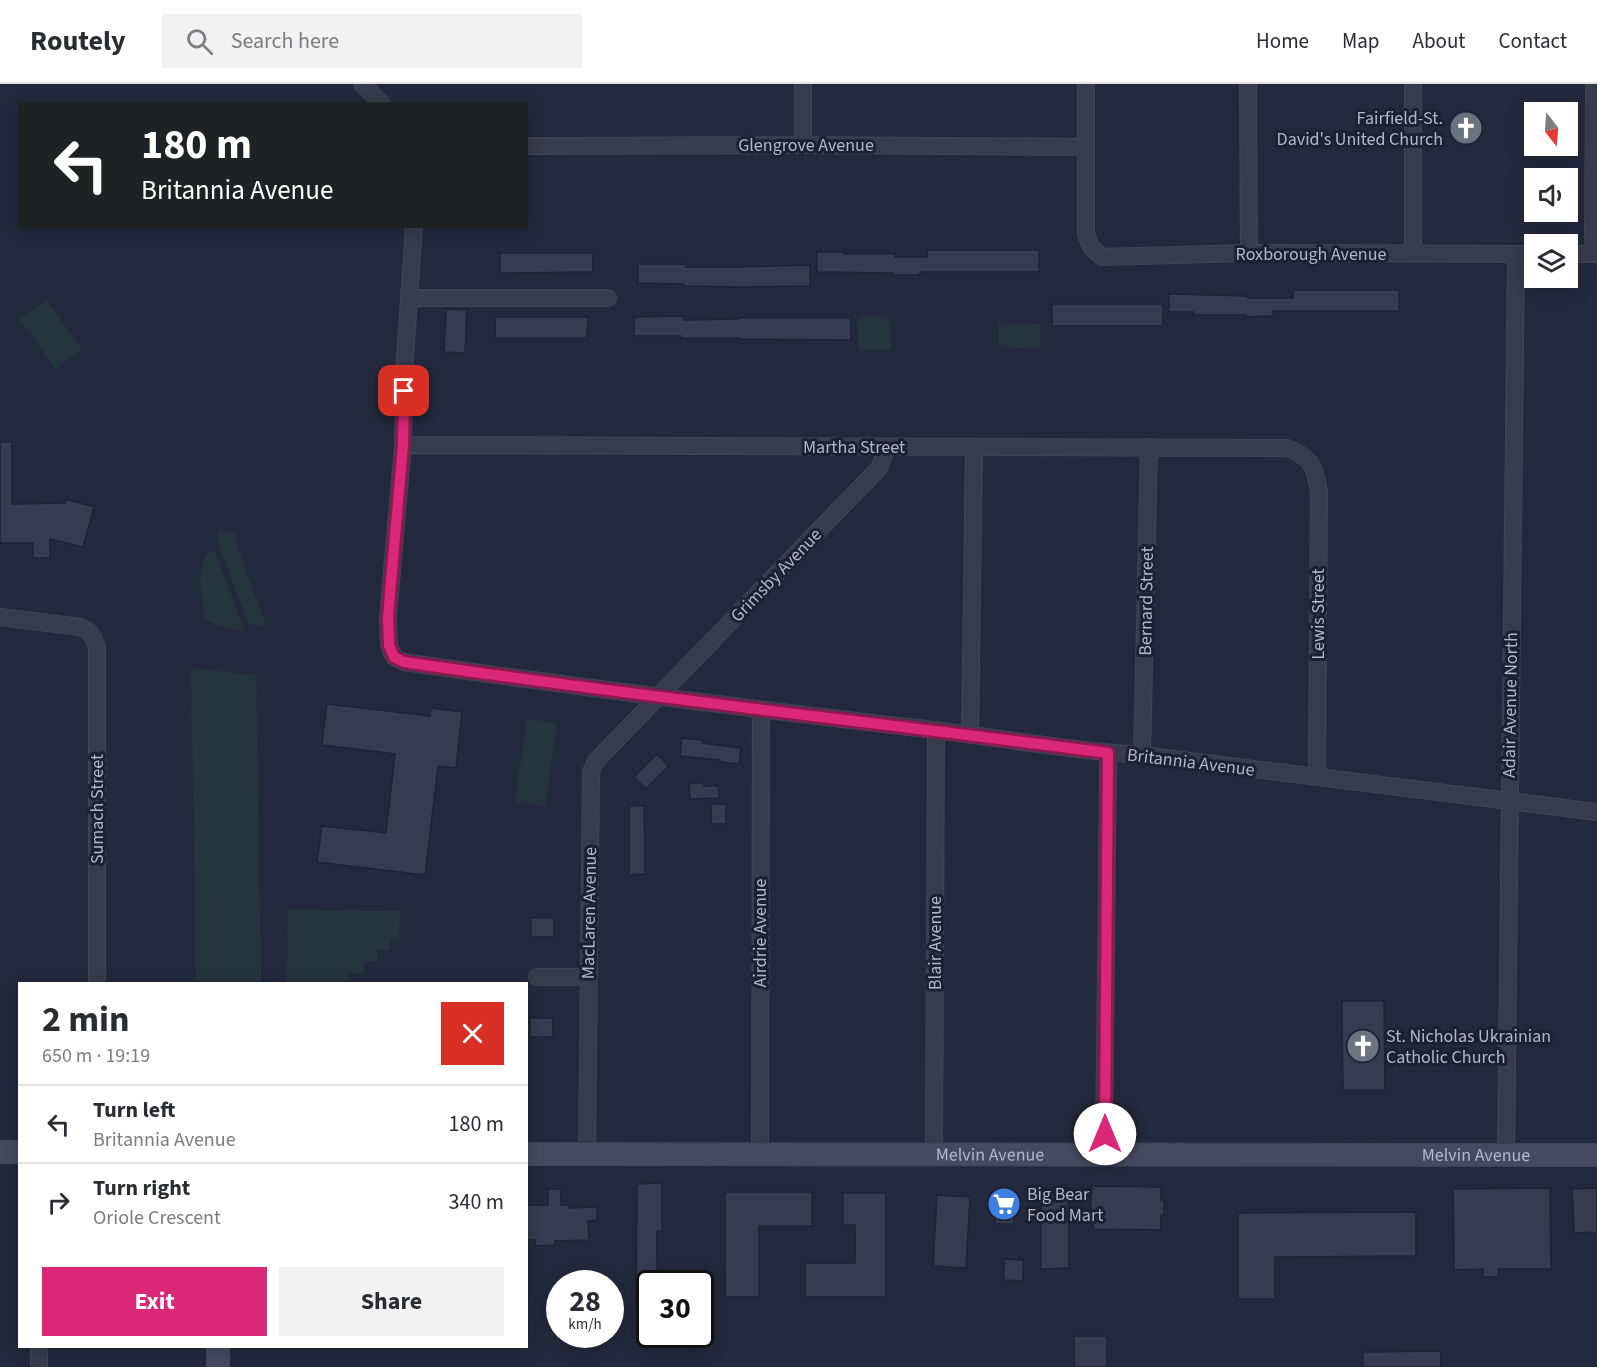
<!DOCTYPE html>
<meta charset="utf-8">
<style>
:root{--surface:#fff;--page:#f2f2f3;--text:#2b2b33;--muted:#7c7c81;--line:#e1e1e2;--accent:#db2777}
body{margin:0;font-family:"Source Sans 3",sans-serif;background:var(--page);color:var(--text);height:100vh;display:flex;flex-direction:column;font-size:22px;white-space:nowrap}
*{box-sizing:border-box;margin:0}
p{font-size:20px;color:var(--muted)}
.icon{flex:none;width:33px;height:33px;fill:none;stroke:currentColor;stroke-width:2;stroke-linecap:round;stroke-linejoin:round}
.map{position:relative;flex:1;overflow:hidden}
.drawer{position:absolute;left:18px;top:898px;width:510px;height:366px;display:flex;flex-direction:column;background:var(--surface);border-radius:0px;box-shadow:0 3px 15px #0003}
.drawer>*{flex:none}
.top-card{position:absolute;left:18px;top:18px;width:510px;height:126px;border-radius:0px;box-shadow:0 3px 15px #0003;background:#202124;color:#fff;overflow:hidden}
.needle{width:39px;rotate:163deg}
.fabs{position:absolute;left:1524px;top:18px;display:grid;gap:12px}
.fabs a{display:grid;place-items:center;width:54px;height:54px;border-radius:0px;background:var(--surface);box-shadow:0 3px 15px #0003;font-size:30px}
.speed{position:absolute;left:546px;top:1186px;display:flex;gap:12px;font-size:30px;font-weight:700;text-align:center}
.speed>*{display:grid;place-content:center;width:78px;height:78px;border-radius:50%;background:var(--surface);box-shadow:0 3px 15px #0003;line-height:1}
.speed small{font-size:15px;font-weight:400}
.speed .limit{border:3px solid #111;border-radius:9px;background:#fff;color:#111}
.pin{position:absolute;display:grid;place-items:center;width:51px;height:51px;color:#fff;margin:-26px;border-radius:12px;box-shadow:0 3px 9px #0006}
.me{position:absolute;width:66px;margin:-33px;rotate:0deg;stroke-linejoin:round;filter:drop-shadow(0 0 4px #0008)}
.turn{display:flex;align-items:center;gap:21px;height:126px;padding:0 24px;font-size:27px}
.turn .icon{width:78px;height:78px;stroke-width:2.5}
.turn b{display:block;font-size:42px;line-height:51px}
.round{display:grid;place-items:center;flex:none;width:63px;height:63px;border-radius:0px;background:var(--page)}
.head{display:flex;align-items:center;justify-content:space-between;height:102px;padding:0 24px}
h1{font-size:36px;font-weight:700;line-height:45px}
.action{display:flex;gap:12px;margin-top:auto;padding:12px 24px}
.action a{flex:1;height:69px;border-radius:0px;background:var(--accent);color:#fff;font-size:24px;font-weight:700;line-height:69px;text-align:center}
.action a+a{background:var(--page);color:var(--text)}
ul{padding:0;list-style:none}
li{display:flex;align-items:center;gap:18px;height:78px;padding:0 24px;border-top:2px solid var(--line)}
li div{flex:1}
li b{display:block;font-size:22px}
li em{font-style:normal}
header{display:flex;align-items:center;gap:36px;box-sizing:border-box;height:84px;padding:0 30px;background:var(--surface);border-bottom:2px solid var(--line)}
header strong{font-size:28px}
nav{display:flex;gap:33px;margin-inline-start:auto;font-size:21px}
.search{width:420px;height:54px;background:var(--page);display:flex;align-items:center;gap:15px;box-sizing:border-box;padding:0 21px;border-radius:0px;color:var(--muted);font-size:22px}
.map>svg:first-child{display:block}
</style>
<header>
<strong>Routely</strong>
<div class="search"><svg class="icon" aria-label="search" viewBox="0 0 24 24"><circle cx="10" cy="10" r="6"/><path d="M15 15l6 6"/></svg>Search here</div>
<nav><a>Home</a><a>Map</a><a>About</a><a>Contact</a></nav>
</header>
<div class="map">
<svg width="1597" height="1283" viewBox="0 0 1597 1283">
<rect width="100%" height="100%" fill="#23293c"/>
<!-- green -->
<path fill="#25353d" d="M 47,216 L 82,266 L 55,285 L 20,235 Z
M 887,231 L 889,235 L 891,264 L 889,266 L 862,266 L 858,263 L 857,234 L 860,232 Z
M 999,239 L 1040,240 L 1040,265 L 999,263 Z
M 217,447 L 235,449 L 236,459 L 266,542 L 248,539 L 218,460 Z
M 213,467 L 215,468 L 245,547 L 220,542 L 205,535 C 202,511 195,491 208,469 Z
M 191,584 L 256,591 L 261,900 L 196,900 Z
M 527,635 L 557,639 L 545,722 L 515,718 Z
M 288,825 L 400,827 L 399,856 L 390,856 L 390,866 L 377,866 L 377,878 L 364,878 L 363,889 L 348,889 L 348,900 L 287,900 Z"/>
<!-- building -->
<path fill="#353c52" stroke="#1e2333" stroke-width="1.5" d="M 927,166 L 1039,166 L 1039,188 L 920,188 L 920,191 L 893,191 L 893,189 L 817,188 L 817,168 L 844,168 L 844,170 L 895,170 L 895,173 L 927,173 Z
M 500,169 L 593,169 L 593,188 L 500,189 Z
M 638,180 L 686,180 L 686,183 L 738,183 L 810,181 L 810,202 L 739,203 L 684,202 L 684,200 L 638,199 Z
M 1293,206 L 1399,206 L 1399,227 L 1273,227 L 1273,232 L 1246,233 L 1246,231 L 1194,231 L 1194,228 L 1169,228 L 1169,210 L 1248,212 L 1248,214 L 1293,214 Z
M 1052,220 L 1163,220 L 1163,242 L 1052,242 Z
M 446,225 L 467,226 L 465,269 L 444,268 Z
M 684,232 L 684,236 L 739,235 L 739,234 L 851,234 L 851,256 L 739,255 L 739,254 L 681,254 L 681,252 L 634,252 L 634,233 Z
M 495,233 L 588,233 L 587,254 L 495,254 Z
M 0,358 L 12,358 L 12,420 L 65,419 L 66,415 L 94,423 L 83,463 L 50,455 L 50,474 L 33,474 L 33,459 L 0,459 Z
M 327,620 L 430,632 L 431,624 L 462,628 L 456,684 L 438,682 L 425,791 L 317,778 L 322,742 L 386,749 L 395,670 L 322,661 Z
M 682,654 L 702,656 L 702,659 L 741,664 L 739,680 L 720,678 L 720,676 L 680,672 Z
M 657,670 L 669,682 L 646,705 L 634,693 Z
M 689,699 L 704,699 L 704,702 L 718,702 L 719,714 L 690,715 Z
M 711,720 L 726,720 L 726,740 L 711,740 Z
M 629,722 L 644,722 L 645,790 L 629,791 Z
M 531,834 L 554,834 L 554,853 L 531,853 Z
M 1342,917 L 1384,917 L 1385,1006 L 1343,1006 Z
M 530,934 L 553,934 L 553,953 L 530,953 Z
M 662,1099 L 662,1147 L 657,1147 L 657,1186 L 662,1186 L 662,1200 L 650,1200 L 650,1222 L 636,1222 L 637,1100 Z
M 1092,1102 L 1161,1103 L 1161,1116 L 1164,1116 L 1164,1131 L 1161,1131 L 1161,1146 L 1093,1145 L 1093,1131 L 1090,1131 Z
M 1550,1104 L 1551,1185 L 1498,1185 L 1498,1193 L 1483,1193 L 1483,1185 L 1454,1186 L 1453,1105 Z
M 1597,1104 L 1597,1148 L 1574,1149 L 1572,1105 Z
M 548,1105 L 561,1105 L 561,1121 L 569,1121 L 569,1124 L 597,1123 L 597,1136 L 588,1137 L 589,1156 L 555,1157 L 555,1161 L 535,1162 L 535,1156 L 526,1156 L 526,1121 L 548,1121 Z
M 995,1107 L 1014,1108 L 1014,1140 L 995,1140 Z
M 725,1108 L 812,1108 L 812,1142 L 759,1142 L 759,1213 L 725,1213 Z
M 843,1109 L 886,1109 L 886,1213 L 805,1213 L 805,1179 L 855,1179 L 855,1141 L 843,1141 Z
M 1041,1109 L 1068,1109 L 1069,1184 L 1041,1185 Z
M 937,1111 L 970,1113 L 966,1184 L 933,1182 Z
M 1416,1128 L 1416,1172 L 1275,1173 L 1275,1215 L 1238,1215 L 1238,1129 Z
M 1004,1175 L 1023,1176 L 1023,1197 L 1004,1196 Z
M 1074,1252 L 1107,1252 L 1107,1283 L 1074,1283 Z
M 1441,1267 L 1441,1283 L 1363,1283 L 1363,1268 Z"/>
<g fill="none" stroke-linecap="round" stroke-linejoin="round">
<defs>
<path id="street" d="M 362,0 L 382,20
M 803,0 L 803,61
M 1086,0 L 1086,150 L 1091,163 L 1102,173 L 1249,169 L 1534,170
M 1248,0 L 1249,169
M 1413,0 L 1413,170
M 526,62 L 803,61 L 1086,63
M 414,142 L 404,289 L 403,361 L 388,533 L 389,561 L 394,573 L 404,578 C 575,603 746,624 917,644 C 992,652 1067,667 1142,671 L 1597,728
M 1568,170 L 1597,170
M 1593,170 L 1594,0
M 409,214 L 608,214
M 403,361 L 1287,364 C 1312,374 1315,382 1319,408 L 1317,693
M 0,533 L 81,543 C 91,547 93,553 97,563 L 97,900
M 970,651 L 974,364
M 1142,671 L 1149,363
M 537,893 L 588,893
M 1104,1070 L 1108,669
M 587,1071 L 591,688 L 596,677 L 880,383 L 886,363
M 760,1071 L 761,627
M 934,1071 L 936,646
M 1506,1072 L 1516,170
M 39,1263 L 39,1283"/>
<g id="secondary">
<path d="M 0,1068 L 20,1068"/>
<path id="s1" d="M 526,1070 L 1597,1071"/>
<path d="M 218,1283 L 218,1263"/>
</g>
</defs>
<!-- street casing -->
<use href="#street" stroke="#404555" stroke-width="18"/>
<!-- secondary casing -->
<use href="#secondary" stroke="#404555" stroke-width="24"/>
<!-- street -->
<use href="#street" stroke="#373b4c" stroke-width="16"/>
<!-- secondary -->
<use href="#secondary" stroke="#454a5f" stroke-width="22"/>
</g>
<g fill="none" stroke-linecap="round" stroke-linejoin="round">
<defs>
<path id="route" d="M 404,307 L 403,361 L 388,533 L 389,561 L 394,573 L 404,578 C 638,613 874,638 1108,669 L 1105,1050"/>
</defs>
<!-- route casing -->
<use href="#route" stroke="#8e194d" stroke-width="15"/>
<!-- route -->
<use href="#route" stroke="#db2777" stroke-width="10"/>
</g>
<!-- icons -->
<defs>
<symbol id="church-disc" viewBox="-11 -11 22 22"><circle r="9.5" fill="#6b7280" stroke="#1c2131"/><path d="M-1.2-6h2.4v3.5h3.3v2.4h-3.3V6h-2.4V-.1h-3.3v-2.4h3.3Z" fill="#fff"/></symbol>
<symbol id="supermarket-disc" viewBox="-11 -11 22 22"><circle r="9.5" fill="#3f7fe0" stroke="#1c2131"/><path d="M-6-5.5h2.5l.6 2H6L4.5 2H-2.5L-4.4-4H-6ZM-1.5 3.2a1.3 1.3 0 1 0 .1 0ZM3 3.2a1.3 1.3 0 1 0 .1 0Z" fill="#fff"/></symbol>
</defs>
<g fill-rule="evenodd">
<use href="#church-disc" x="1447" y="25" width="38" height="38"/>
<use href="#church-disc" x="1344" y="943" width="38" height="38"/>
<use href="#supermarket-disc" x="985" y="1101" width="38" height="38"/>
</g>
<g text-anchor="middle" stroke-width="6" stroke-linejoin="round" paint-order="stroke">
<!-- poi labels -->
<g font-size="18" fill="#b2b6c7" stroke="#1c2131" text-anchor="start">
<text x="1443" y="40" text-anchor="end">Fairfield-St.<tspan x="1443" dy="21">David's United Church</tspan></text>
<text x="1386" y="958">St. Nicholas Ukrainian<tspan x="1386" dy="21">Catholic Church</tspan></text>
<text x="1027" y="1116">Big Bear<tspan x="1027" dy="21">Food Mart</tspan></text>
</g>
<!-- street labels -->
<g font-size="18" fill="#b2b6c7" stroke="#1c2131">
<text x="806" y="67">Glengrove Avenue</text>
<text x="1311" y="176">Roxborough Avenue</text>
<text x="854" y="369">Martha Street</text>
<text transform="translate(776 491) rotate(-46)" y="6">Grimsby Avenue</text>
<text transform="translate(1146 517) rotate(-89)" y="6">Bernard Street</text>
<text transform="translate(1318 530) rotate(-90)" y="6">Lewis Street</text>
<text transform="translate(1510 621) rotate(-89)" y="6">Adair Avenue North</text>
<text transform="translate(1191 678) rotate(7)" y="6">Britannia Avenue</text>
<text transform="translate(97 725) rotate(-90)" y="6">Sumach Street</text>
<text transform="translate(589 829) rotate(-89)" y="6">MacLaren Avenue</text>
<text transform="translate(760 849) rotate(-90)" y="6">Airdrie Avenue</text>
<text transform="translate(935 859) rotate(-90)" y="6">Blair Avenue</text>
<text dy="6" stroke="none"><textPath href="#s1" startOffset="464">Melvin Avenue</textPath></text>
<text dy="6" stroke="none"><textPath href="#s1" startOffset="950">Melvin Avenue</textPath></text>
</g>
</g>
</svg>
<div class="fabs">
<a><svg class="needle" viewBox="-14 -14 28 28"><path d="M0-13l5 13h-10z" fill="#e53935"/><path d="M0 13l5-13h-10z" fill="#7c7c81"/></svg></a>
<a><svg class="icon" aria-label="sound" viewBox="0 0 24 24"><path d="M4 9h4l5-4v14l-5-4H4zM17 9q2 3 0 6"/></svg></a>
<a><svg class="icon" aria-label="layers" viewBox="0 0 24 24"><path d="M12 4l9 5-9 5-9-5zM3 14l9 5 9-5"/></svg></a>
</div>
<div class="speed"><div>28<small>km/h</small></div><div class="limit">30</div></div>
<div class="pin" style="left:404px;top:307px;background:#d93025"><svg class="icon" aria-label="arrive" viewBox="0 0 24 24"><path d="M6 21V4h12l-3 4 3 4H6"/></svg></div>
<svg class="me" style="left:1105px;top:1050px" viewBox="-20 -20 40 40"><circle r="19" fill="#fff"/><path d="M0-13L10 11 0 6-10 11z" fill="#db2777"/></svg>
<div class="top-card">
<div class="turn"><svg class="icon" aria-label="left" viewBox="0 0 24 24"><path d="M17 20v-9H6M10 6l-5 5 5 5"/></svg><div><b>180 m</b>Britannia Avenue</div></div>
</div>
<section class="drawer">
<div class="head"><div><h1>2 min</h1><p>650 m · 19:19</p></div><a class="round" style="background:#d93025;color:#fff"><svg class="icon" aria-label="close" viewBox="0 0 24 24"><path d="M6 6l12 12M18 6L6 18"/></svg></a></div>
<ul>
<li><svg class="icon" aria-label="left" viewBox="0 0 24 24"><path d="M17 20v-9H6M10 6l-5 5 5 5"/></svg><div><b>Turn left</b><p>Britannia Avenue</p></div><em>180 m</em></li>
<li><svg class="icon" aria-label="right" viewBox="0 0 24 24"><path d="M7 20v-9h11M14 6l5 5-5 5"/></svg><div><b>Turn right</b><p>Oriole Crescent</p></div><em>340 m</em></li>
</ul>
<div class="action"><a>Exit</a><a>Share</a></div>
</section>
</div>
